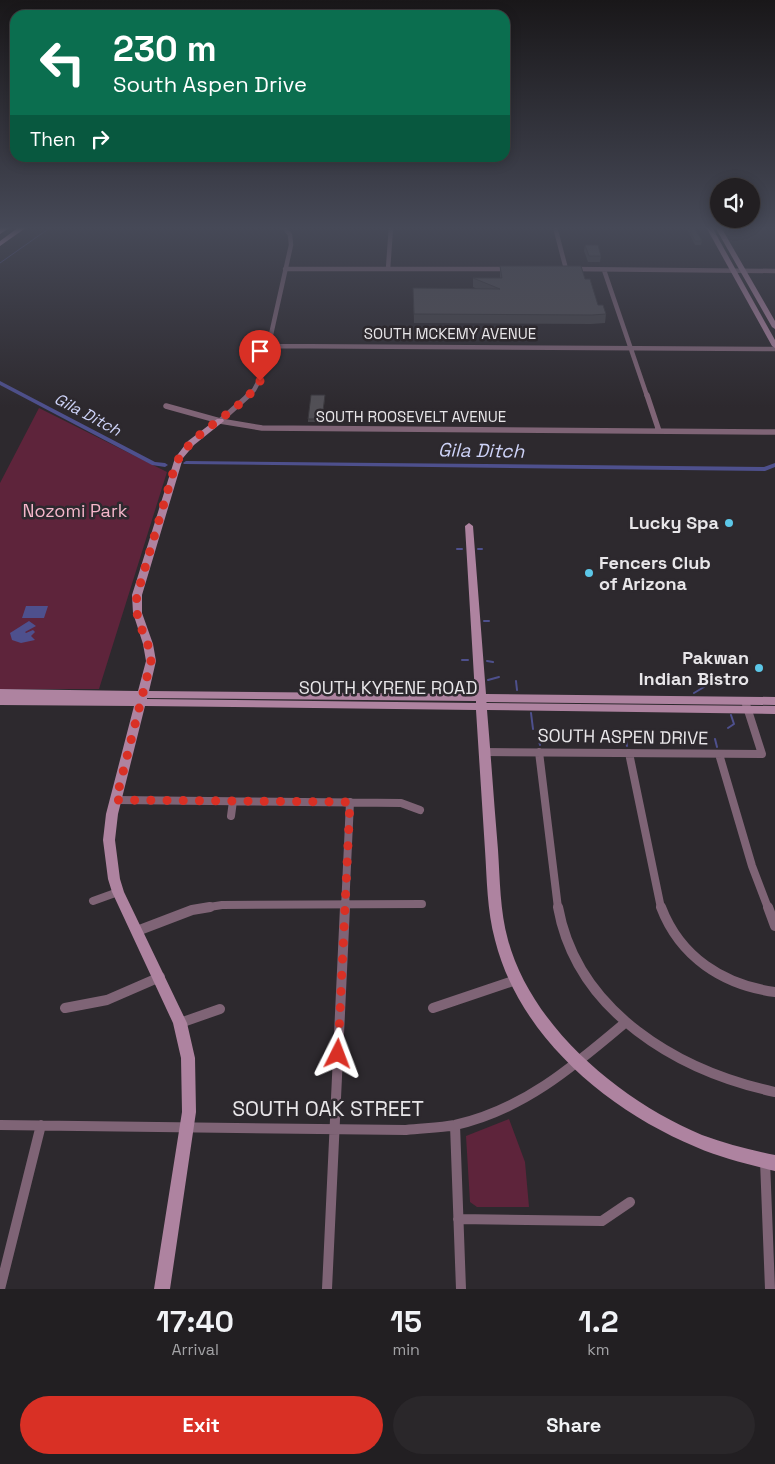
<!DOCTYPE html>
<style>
:root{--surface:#221f22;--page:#2a272a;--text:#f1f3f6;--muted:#a2a2a5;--line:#3f3d40;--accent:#d93025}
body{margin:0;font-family:"Space Grotesk",sans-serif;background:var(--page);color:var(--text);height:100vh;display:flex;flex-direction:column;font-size:19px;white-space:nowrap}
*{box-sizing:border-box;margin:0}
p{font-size:16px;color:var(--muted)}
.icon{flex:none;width:28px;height:28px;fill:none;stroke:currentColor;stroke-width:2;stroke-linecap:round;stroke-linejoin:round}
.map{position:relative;height:1289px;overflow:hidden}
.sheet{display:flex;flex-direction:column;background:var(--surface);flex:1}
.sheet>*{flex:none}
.banner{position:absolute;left:10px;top:10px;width:500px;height:152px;border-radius:15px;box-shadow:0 2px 12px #0003,0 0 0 1px var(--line);background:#0b6e4f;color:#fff;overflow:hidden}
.fabs{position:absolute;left:710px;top:178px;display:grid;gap:10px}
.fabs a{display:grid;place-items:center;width:50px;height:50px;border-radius:50%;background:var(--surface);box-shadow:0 2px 12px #0003,0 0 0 1px var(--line);font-size:25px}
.pin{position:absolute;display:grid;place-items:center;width:42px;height:42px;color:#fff;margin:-51px -21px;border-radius:50% 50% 50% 0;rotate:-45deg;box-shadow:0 0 5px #0007}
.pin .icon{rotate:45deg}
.me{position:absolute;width:55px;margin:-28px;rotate:3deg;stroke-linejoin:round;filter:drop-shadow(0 0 4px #0008)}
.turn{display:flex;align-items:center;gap:18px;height:105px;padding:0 20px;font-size:22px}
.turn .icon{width:65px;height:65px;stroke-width:2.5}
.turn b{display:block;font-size:35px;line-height:42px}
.then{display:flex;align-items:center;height:48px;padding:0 20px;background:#0003;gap:10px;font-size:19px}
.eta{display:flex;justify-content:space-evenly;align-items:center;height:85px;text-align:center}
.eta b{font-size:30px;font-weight:600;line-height:35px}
.action{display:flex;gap:10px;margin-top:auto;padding:10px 20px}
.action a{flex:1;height:58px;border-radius:30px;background:var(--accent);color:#fff;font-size:20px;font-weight:600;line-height:58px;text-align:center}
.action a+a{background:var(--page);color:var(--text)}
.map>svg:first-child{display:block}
</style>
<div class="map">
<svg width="775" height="1289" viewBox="0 0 775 1289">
<rect width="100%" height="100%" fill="#2d292e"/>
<!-- green -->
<path fill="#5e243b" d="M 39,408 L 167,472 L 99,689 L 0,689 L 0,483 Z
M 509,1119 L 525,1162 L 529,1207 L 477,1207 L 470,1202 L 466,1136 Z"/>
<!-- water -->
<path fill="#4e508d" d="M 26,606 L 48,606 L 44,618 L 22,618 Z
M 29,621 L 36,626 L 25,632 L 26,633 L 33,630 L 35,632 L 31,636 L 35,640 L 21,643 L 12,640 L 10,633 Z"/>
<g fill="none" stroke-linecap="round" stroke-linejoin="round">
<!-- stream-far1 -->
<path stroke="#4e508d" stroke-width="1" d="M 0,263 L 51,227"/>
<!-- stream -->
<path stroke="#4e508d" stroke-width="2" d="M 457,549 L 462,549
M 478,549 L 482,549
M 484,621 L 489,621
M 462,660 L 468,660
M 487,661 L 493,662
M 488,680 L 499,677
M 516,681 L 517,690
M 694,693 L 704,687
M 531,713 L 533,729
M 728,728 L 734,724 L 731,715
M 625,736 L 627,746
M 715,739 L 717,747
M 539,741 L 540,745"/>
<!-- canal -->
<path fill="#4e508d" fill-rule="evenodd" d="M 0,381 L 155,462 L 165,463 L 168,465 L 165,467 L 152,465 L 0,385 Z
M 186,461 L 764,467 L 775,463 L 775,467 L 765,471 L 184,464 L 183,463 Z"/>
<!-- street-far3 -->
<path stroke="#7f6476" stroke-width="4.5" d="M 555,227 L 566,269
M 285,269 L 508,269
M 388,269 L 391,227
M 573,269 L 775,271
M 604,270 L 647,396
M 269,346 L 775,349
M 247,396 L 254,390 L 262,375 L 291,245 L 290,235 L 284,227"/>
<!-- street-far2 -->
<path stroke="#7f6476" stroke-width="5.5" d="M 647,395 L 659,431
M 166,406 L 220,421 L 262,428 L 775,432
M 220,421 L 249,395"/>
<!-- street-far1 -->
<path stroke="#7f6476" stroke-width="8" d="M 483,752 L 762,754 L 745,701
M 539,752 L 558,908
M 629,753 L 661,908
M 719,754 L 752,866 L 768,908
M 116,800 L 401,803 L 420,810
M 231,816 L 233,801
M 93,901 L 118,892
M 203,908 L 222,905 L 422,904
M 345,908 L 350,802"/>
<!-- street -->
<path stroke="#7f6476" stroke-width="10" d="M 558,907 C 577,1012 678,1071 775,1092
M 661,907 C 680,957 723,985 775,992
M 768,907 L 775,926
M 137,931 L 192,910 L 210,907
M 65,1008 L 107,1000 L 160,977
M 433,1008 L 516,980
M 180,1023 L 220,1009
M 0,1125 L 406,1130 C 422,1128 439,1128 455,1125 C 523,1110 574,1066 626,1022
M 455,1125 L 461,1289
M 765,1161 L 770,1289
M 458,1219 L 602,1221 L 630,1202
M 0,1289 L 41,1125
M 327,1289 L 345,907"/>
<!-- secondary -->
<path fill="#ae83a0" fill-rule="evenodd" d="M 706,227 L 712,227 L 775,340 L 775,348 L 772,346 Z
M 715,227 L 721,227 L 775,321 L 775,329 L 772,327 Z
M 217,419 L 223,419 L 224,421 L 194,445 L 183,458 L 142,595 L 142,613 L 153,644 L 156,661 L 149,691 L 475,694 L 465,526 L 469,523 L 473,526 L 486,694 L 775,697 L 775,705 L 486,702 L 487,703 L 775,706 L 775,714 L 487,710 C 491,757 494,803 498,850 C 500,880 500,911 508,940 C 532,1028 621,1101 702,1135 C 726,1144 750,1150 775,1155 L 775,1171 C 748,1164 721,1158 696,1147 C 607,1110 519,1036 495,940 C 487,910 487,880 485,850 C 482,803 479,757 476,710 L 145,706 L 118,814 L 115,840 L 120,879 L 124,892 L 187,1023 L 195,1058 L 196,1112 L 170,1289 L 154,1289 L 182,1112 L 181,1058 L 173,1023 L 112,892 L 108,879 L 103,840 L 106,814 L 134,706 L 0,705 L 0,697 L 136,698 L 0,697 L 0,689 L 138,691 L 146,661 L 143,644 L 133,613 L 132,595 L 175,458 L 188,441 ZM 147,698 L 476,701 L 476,703 L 147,699 Z"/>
<!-- highway -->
<path fill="#f4b1df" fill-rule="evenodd" d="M 3,227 L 11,227 L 0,234 L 0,229 Z
M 19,227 L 27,227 L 0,246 L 0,241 Z"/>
</g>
<!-- wall -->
<path fill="#464449" d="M 686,227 L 694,227 L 702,241 L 701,245 L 695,245 Z
M 585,245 L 601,256 L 600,262 L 588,262 L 584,251 Z
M 500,266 L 585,279 L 598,305 L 606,314 L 605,323 L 591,324 L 414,323 L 413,288 L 477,289 L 473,287 L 473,278 L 500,278 Z
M 325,397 L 322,422 L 308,422 L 308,419 Z"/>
<!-- building -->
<path fill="#514f55" stroke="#39373c" d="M 688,227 L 694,227 L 702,241 L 695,241 Z
M 585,245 L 598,245 L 601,256 L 589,256 Z
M 500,266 L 581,266 L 585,279 L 590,279 L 598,305 L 603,305 L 606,314 L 592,315 L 414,314 L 413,288 L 500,289 L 473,278 L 502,278 Z
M 311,395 L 325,395 L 322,419 L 308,419 Z"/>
<!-- sky -->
<linearGradient id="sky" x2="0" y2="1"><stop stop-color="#191719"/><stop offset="0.56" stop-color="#464957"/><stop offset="1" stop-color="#464957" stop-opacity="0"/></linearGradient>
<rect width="775" height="407" fill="url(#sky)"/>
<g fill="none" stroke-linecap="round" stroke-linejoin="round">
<!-- route -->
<path stroke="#d93025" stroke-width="9" stroke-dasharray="0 16.2" d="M 260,381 C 239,415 191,429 175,466 L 137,595 C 133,625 149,634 151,661 L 116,800 L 350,802 L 338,1054"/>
</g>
<!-- markers -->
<g fill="#5cc7e8" stroke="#2d292e" stroke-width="2">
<circle cx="729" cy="523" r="5"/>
<circle cx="589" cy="573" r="5"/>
<circle cx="759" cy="668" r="5"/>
</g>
<g text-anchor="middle" stroke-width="5" stroke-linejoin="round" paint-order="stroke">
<!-- far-street labels -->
<g font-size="15" fill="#e8e6e9" stroke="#2d292e">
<text x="450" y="339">SOUTH MCKEMY AVENUE</text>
<text x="411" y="422">SOUTH ROOSEVELT AVENUE</text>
</g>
<!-- far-water labels -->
<g font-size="16" font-style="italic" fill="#cdd2f7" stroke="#2d292e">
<text transform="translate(88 414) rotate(28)" y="6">Gila Ditch</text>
</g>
<!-- park labels -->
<g font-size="18" fill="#f5b6ca" stroke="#2d292e">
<text x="75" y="517">Nozomi Park</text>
</g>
<!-- poi labels -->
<g font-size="18" font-weight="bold" fill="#e8e6e9" stroke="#2d292e" text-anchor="end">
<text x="719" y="529">Lucky Spa</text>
<text x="599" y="569" text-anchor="start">Fencers Club<tspan x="599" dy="21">of Arizona</tspan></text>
<text x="749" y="664">Pakwan<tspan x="749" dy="21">Indian Bistro</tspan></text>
</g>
<!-- street labels -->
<g font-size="18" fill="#e8e6e9" stroke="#2d292e">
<text x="388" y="694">SOUTH KYRENE ROAD</text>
<text transform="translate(623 737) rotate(1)" y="6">SOUTH ASPEN DRIVE</text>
</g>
<!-- water labels -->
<g font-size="19" font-style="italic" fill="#cdd2f7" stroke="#2d292e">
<text transform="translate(481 450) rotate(1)" y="7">Gila Ditch</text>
</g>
<!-- near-street labels -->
<g font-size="21" fill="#e8e6e9" stroke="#2d292e">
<text x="328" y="1116">SOUTH OAK STREET</text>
</g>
</g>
</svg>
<div class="fabs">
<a><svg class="icon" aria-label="sound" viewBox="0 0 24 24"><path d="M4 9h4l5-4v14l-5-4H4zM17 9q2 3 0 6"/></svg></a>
</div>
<div class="pin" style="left:260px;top:381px;background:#d93025"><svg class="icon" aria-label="arrive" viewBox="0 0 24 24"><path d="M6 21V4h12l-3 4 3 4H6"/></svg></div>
<svg class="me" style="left:338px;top:1054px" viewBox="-20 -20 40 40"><path d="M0-17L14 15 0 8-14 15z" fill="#d93025" stroke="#fff" stroke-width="4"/></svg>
<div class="banner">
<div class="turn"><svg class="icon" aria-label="left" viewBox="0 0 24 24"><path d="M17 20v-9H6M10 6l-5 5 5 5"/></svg><div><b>230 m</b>South Aspen Drive</div></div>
<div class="then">Then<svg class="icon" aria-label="right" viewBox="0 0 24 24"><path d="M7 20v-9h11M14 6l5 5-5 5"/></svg></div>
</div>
</div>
<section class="sheet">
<div class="eta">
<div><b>17:40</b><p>Arrival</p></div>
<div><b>15</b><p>min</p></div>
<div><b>1.2</b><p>km</p></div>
</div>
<div class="action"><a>Exit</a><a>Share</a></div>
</section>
